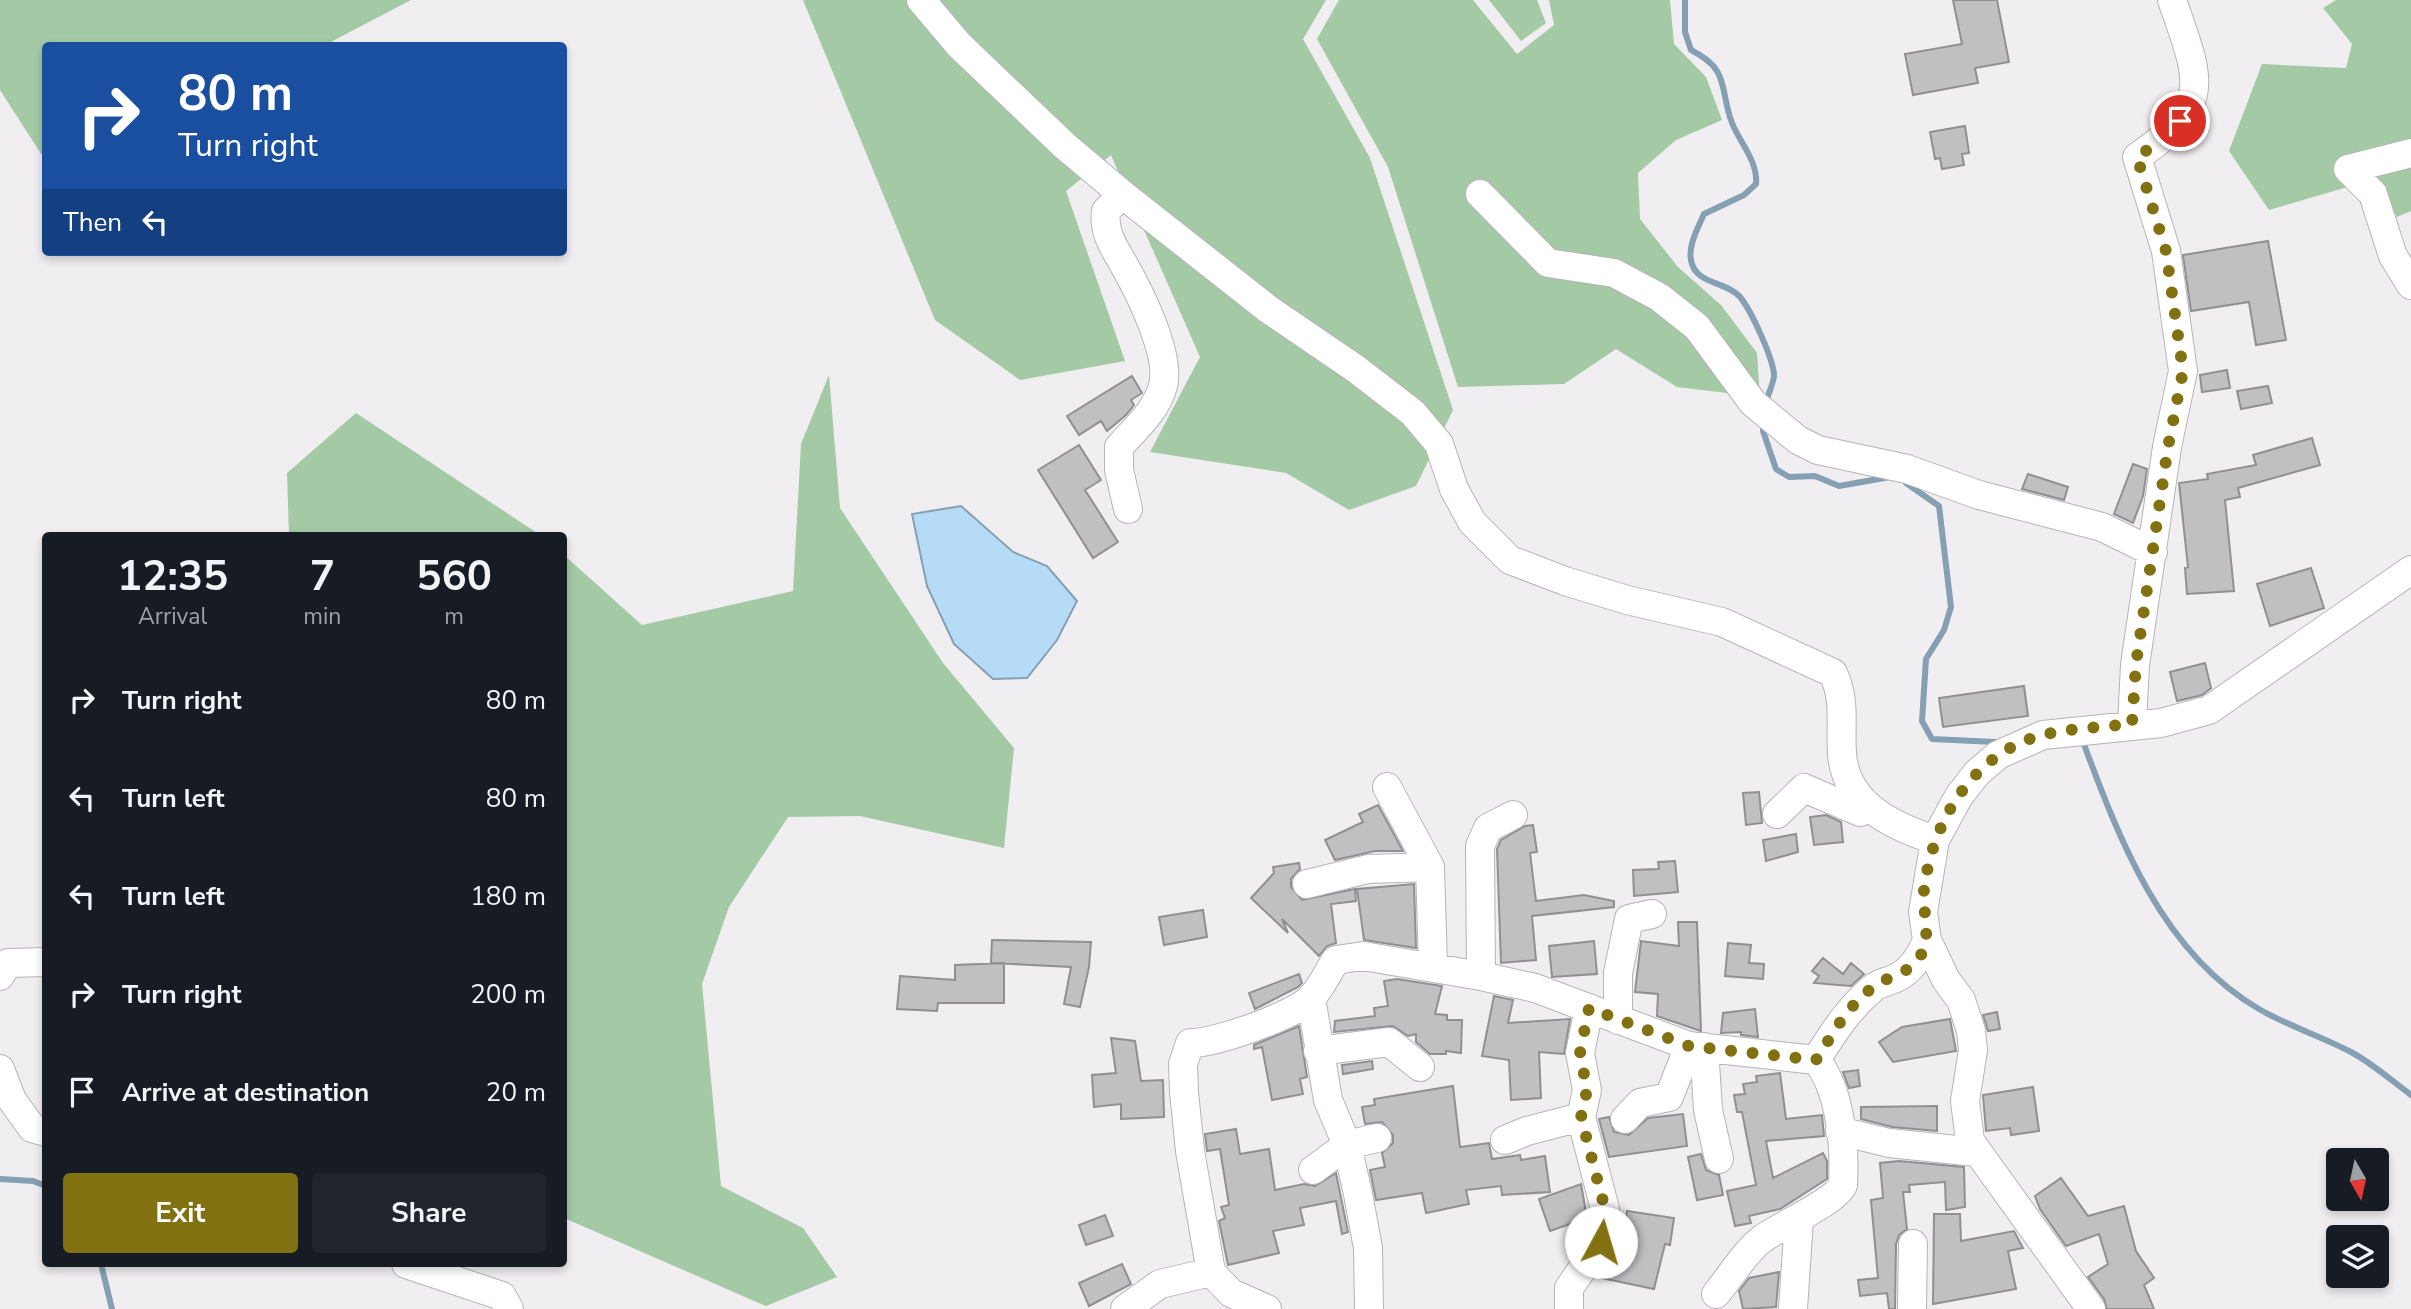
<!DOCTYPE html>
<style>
:root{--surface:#171b24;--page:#20242c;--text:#f1f3f6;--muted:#9ea1a6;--accent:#827111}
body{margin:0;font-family:"Nunito Sans",sans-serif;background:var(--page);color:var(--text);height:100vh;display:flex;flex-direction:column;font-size:26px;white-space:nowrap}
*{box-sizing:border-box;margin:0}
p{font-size:23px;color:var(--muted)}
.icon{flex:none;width:38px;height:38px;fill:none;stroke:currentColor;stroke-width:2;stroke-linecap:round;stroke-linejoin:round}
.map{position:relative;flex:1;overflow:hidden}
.side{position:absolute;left:42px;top:532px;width:525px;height:735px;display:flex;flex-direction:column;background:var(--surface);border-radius:7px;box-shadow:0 4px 10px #0003}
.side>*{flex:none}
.top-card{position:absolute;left:42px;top:42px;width:525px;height:214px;border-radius:7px;box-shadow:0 4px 10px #0003;background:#1a4fa0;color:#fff;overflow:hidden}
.needle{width:46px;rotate:171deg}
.buttons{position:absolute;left:2326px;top:1148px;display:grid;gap:14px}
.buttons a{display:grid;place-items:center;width:63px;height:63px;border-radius:7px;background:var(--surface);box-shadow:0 4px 10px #0003;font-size:35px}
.pin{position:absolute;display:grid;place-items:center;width:60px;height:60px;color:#fff;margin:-30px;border:4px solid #fff;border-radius:50%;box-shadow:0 2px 7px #0007}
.me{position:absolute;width:77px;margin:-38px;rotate:6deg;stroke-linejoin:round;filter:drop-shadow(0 0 5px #0008)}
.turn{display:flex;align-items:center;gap:24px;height:147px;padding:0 21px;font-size:32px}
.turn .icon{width:91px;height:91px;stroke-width:2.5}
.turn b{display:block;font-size:49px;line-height:60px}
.then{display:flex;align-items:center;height:66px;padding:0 21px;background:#0003;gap:14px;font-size:26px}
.eta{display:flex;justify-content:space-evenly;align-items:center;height:119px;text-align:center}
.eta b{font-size:42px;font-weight:700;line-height:49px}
.cta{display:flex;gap:14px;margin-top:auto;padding:14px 21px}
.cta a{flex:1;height:80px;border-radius:7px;background:var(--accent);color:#fff;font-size:28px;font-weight:700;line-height:80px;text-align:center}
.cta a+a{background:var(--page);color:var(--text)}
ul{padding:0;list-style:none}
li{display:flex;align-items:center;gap:21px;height:98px;padding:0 21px}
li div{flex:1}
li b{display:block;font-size:26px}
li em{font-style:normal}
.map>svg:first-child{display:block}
</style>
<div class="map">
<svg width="2411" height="1309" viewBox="0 0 2411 1309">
<rect width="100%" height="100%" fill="#f0eef0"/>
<!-- green -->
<path fill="#a3c9a5" d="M 0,0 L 411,0 L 325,45 L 46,46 L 45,160 L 0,90 Z
M 803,0 L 1326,0 L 1303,39 L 1370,158 L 1453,410 L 1416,486 L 1349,510 L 1286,473 L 1150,452 L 1200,357 L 1111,155 L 1066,191 L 1125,361 L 1020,380 L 935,320 Z
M 1339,0 L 1473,0 L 1517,54 L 1554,25 L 1549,0 L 1670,0 L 1674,44 L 1706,77 L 1722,120 L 1676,140 L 1638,173 L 1640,219 L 1678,267 L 1721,305 L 1757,353 L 1760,397 L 1677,387 L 1616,349 L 1564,384 L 1458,387 L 1388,167 L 1317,39 Z
M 1489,0 L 1537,0 L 1546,23 L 1521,41 Z
M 2336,0 L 2411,0 L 2411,211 L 2397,217 L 2378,178 L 2269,210 L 2229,151 L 2262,64 L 2346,68 L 2352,44 L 2323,8 Z
M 829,375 L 840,508 L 943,663 L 1014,748 L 1004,848 L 860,816 L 788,817 L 729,907 L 702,984 L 721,1186 L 803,1228 L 837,1277 L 766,1306 L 564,1218 L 564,555 L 642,625 L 793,591 L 801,444 Z
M 356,413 L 540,535 L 289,535 L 287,473 Z"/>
<!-- water -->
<path fill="#b6dbf7" stroke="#859fb3" stroke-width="2" d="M 961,506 L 1013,552 L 1047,566 L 1077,601 L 1057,640 L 1027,678 L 993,679 L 954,644 L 927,586 L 912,514 Z"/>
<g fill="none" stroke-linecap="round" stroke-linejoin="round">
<!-- stream -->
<path stroke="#859fb3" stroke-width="6" d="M 1685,0 L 1685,32 L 1691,50 C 1731,70 1719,89 1732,123 C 1740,143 1758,161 1756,184 L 1744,195 L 1704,214 C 1698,228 1688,245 1691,260 C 1695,285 1727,281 1740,297 C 1751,310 1774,360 1774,376 C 1773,385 1768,394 1766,402
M 1764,423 L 1763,431 L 1776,469 L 1789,477 L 1815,476 L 1839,486 L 1890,477
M 1906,483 L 1939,506 L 1951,607 L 1944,630 L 1926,659 L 1922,721 L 1932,739 L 1995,742
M 2082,739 C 2119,839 2162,953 2259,1009 C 2288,1026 2321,1036 2351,1052 C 2372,1063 2392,1081 2411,1095
M 0,1179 L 33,1181 L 46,1186
M 101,1264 L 112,1309"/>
</g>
<!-- building -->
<path fill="#c0bfc2" stroke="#908f92" stroke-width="2" d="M 1953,0 L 1997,0 L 2009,62 L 1975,68 L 1978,83 L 1913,95 L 1905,54 L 1962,44 Z
M 1965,126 L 1969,153 L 1962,154 L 1964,165 L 1942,169 L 1940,158 L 1935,159 L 1930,132 Z
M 2268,241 L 2286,340 L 2256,345 L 2249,302 L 2191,311 L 2183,255 Z
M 2227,370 L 2230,388 L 2202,392 L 2200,375 Z
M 1132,376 L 1142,393 L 1131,400 L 1134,405 L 1126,415 L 1107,431 L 1101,421 L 1079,435 L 1067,416 Z
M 2268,386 L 2272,403 L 2241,409 L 2237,391 Z
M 2312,438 L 2320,465 L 2238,488 L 2240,497 L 2225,500 L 2234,591 L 2187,594 L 2185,568 L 2188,567 L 2179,483 L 2208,479 L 2207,474 L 2256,465 L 2253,455 Z
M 1079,445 L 1101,480 L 1085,490 L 1118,542 L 1093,558 L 1038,470 Z
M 2133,464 L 2147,469 L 2143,496 L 2133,523 L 2114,514 Z
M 2028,474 L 2068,487 L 2064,500 L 2022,489 Z
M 2311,568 L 2324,608 L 2270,626 L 2257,584 Z
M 2205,663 L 2211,688 L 2202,695 L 2177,701 L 2170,672 Z
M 2024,686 L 2028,716 L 1943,727 L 1939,698 Z
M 1759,792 L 1762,823 L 1746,825 L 1743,793 Z
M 1378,805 L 1403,851 L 1375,851 L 1335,860 L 1325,840 L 1363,822 L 1359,814 Z
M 1826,815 L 1841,822 L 1843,842 L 1814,845 L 1810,817 Z
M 1533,825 L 1537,852 L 1530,853 L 1536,901 L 1584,895 L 1614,901 L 1614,907 L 1532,916 L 1536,960 L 1501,963 L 1497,849 L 1501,840 L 1525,826 Z
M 1796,834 L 1798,852 L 1766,861 L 1763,840 Z
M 1675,861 L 1678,892 L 1634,896 L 1633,870 L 1659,869 L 1658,862 Z
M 1299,863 L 1300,869 L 1291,879 L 1291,887 L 1302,900 L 1355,889 L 1356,901 L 1331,904 L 1336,943 L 1327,946 L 1319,956 L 1282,919 L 1288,933 L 1251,898 L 1274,873 L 1273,867 Z
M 1414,884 L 1416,948 L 1364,940 L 1357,889 Z
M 1203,910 L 1207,937 L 1164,945 L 1159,917 Z
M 1678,922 L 1697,922 L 1701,1031 L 1657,1016 L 1658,994 L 1635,992 L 1641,941 L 1679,946 Z
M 992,940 L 1091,942 L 1089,967 L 1080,1007 L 1064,1004 L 1071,967 L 991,963 Z
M 1594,941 L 1597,974 L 1552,977 L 1549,946 Z
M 1728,943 L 1751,945 L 1749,963 L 1764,964 L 1763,979 L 1725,976 Z
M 1823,958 L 1843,974 L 1851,963 L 1864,974 L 1851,986 L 1814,983 L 1819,976 L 1812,971 Z
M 1004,963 L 1004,1003 L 938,1003 L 937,1011 L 897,1009 L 900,976 L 955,980 L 955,965 Z
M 1299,974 L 1302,983 L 1298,987 L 1255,1009 L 1249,993 Z
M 1397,979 L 1442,986 L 1435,1014 L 1447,1015 L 1447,1020 L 1462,1020 L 1461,1053 L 1446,1051 L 1446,1054 L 1430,1054 L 1416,1042 L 1416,1034 L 1408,1036 L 1393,1026 L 1334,1032 L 1335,1021 L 1375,1016 L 1374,1008 L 1388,1006 L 1384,981 Z
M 1494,996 L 1513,1000 L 1508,1023 L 1570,1019 L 1564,1054 L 1539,1052 L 1541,1098 L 1511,1100 L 1509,1060 L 1482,1056 Z
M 1755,1009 L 1758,1037 L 1741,1035 L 1741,1032 L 1721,1033 L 1723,1013 Z
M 1997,1012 L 2000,1029 L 1988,1031 L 1983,1015 Z
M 1950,1019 L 1956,1051 L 1893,1062 L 1879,1042 L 1902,1027 Z
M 1299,1026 L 1307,1077 L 1300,1079 L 1303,1094 L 1272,1100 L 1262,1047 L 1254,1049 L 1254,1045 Z
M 1111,1038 L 1135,1041 L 1141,1081 L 1163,1080 L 1164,1117 L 1121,1119 L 1121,1104 L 1094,1107 L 1092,1075 L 1116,1073 Z
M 1372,1061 L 1373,1069 L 1343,1074 L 1342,1065 Z
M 1858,1070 L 1860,1086 L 1849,1088 L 1843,1072 Z
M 1780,1073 L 1786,1119 L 1822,1115 L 1824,1136 L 1766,1141 L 1773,1178 L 1823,1153 L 1827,1161 L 1827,1179 L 1780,1209 L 1749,1216 L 1751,1223 L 1735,1226 L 1727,1191 L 1756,1185 L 1742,1112 L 1737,1112 L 1734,1095 L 1745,1094 L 1743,1084 L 1757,1082 L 1756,1076 Z
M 1453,1086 L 1460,1147 L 1489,1143 L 1492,1159 L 1520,1155 L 1521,1160 L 1545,1156 L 1550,1192 L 1502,1195 L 1501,1186 L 1466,1190 L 1469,1204 L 1426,1213 L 1422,1193 L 1376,1200 L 1370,1170 L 1385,1167 L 1382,1153 L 1393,1143 L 1393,1135 L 1382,1122 L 1365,1124 L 1362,1107 L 1375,1105 L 1374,1099 Z
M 2033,1087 L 2039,1131 L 2011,1135 L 2010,1128 L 1986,1131 L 1983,1095 Z
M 1937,1106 L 1937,1131 L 1892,1127 L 1861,1119 L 1861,1107 Z
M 1683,1114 L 1687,1146 L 1609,1157 L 1599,1119 L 1609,1117 L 1614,1132 L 1629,1135 L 1648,1118 Z
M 1236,1129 L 1240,1154 L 1269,1149 L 1275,1190 L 1304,1184 L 1315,1186 L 1336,1173 L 1348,1232 L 1342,1234 L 1336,1201 L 1300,1208 L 1304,1225 L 1273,1231 L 1279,1253 L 1228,1265 L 1219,1221 L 1225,1218 L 1221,1207 L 1229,1205 L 1220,1149 L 1207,1151 L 1205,1134 Z
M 1701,1154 L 1706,1170 L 1719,1175 L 1723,1195 L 1697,1200 L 1688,1157 Z
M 1899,1161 L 1964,1167 L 1965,1207 L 1946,1210 L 1945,1182 L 1909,1185 L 1910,1192 L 1903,1192 L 1907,1229 L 1899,1235 L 1896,1244 L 1895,1309 L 1889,1309 L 1887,1293 L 1860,1296 L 1858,1280 L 1878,1278 L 1871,1200 L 1883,1198 L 1880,1163 Z
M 2061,1178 L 2088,1216 L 2124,1206 L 2136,1251 L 2154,1278 L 2144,1285 L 2154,1309 L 2107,1309 L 2104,1299 L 2088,1277 L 2108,1264 L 2099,1234 L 2066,1246 L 2040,1209 L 2035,1196 Z
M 1581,1184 L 1587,1218 L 1550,1231 L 1539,1199 Z
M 1627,1211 L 1674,1218 L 1670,1245 L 1665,1244 L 1654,1289 L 1597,1277 L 1612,1256 L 1619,1275 Z
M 1934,1214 L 1960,1214 L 1961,1241 L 2014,1231 L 2023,1248 L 2008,1251 L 2016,1289 L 1933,1304 Z
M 1105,1215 L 1113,1236 L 1086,1245 L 1079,1225 Z
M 1122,1264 L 1131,1284 L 1089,1306 L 1079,1283 Z
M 1779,1272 L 1776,1307 L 1743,1309 L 1739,1291 L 1749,1278 Z"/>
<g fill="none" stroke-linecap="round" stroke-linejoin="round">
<defs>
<path id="minor" d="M 921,0 L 959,45 L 1065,146 L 1122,194 L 1268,309 L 1356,369 L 1413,413 L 1439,444 L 1454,489 L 1472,522 L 1510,560 L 1565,581 L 1627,600 L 1722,622 L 1833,673 C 1846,700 1840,724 1842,753 C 1845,804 1892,826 1935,840
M 2411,153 L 2348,169 L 2373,194 L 2393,256 L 2411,285
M 1122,194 L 1106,211 C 1103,233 1114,247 1124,265 C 1140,293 1171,355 1163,386 C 1156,411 1136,428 1119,447 L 1119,470 L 1128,509
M 1480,194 L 1548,263 L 1614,273 L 1659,297 L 1697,327 L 1753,403 L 1798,440 L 1818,450 L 1907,469 L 1979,495 L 2102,527 L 2153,552
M 2132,724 L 2135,665 L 2167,447 L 2183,371 L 2166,251 L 2137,157 C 2214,104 2200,81 2172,0
M 1387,787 L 1430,867 L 1433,966
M 1777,814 L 1804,788 L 1860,812 L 1870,808
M 1307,884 L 1368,869 L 1430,867
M 0,976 L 8,963 L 46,962
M 1481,976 L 1480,846 L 1488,828 L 1513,815
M 1311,998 L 1328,1100 L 1347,1145 L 1358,1194 L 1368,1248 L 1369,1309
M 1618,1020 L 1618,973 L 1629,919 L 1652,914
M 1704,1047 L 1708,1110 L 1719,1159
M 1318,1051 L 1389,1042 L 1420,1067
M 0,1069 L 12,1100 L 32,1128 L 46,1132
M 1625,1119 L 1640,1103 L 1669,1097 L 1689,1046
M 1840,1131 L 1889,1143 L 1976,1152
M 1505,1140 L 1527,1131 L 1581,1117
M 1313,1170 L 1347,1145 L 1377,1138
M 406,1264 L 502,1296 L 509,1309
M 1716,1294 C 1731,1276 1744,1253 1762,1239 C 1780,1226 1835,1202 1843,1185 C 1845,1147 1841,1090 1816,1060
M 1125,1309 L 1160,1284 L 1211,1272
M 1267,1309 L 1231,1293 L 1211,1272 L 1190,1151 L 1184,1092 L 1183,1064 L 1190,1043 C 1214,1044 1292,1016 1309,1000 C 1321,989 1327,973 1336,960 L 1363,956 L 1481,976 L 1535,988 L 1689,1046 L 1816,1060 C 1833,1033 1848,1009 1873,988 C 1880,982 1889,982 1898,977 C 1913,969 1921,955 1927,940
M 1569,1309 L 1569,1288 L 1601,1242 L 1605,1209 L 1581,1117 L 1587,1090 L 1580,1053 L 1589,1008
M 1793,1309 L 1799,1220
M 1912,1309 L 1913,1244
M 2091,1309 L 1970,1141 L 1965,1101 L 1973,1050 L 1971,1031 L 1961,1000 L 1946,980 L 1927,940 L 1923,912 L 1935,840 L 1959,796 L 1977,773 L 1998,755 L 2043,735 L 2161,723 L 2209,710 L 2411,570"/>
</defs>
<!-- minor casing -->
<use href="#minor" stroke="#b6b4b6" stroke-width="30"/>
<!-- minor -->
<use href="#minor" stroke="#fff" stroke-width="28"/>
</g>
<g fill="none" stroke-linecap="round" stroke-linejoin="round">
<!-- route -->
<path stroke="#827111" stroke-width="12" stroke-dasharray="0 21.6" d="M 1601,1242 L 1605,1209 L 1581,1117 L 1587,1090 L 1580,1053 L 1589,1008 L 1689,1046 L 1816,1060 C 1833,1034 1849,1003 1875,986 C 1890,975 1907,975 1919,958 C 1933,939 1922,912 1924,890 C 1932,822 1972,754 2042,735 C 2071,728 2103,727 2132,724 L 2136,664 L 2168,447 L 2183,371 L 2166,251 L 2137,157 L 2171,134 L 2180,121"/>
</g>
</svg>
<div class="buttons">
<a><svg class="needle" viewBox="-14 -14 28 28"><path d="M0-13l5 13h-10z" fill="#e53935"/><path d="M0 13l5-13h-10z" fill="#9ea1a6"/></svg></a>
<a><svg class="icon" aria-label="layers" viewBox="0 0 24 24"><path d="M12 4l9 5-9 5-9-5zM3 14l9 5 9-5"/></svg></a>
</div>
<div class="pin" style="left:2180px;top:121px;background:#d93025"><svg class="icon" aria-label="arrive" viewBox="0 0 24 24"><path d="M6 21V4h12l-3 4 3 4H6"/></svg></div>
<svg class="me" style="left:1601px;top:1242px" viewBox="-20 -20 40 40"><circle r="19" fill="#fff"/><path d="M0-13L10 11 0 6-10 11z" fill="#827111"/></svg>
<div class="top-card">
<div class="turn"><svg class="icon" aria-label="right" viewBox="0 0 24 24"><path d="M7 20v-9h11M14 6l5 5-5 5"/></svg><div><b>80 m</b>Turn right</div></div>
<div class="then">Then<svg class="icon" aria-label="left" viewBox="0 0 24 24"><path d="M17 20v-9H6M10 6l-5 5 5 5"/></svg></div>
</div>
<section class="side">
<div class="eta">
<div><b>12:35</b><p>Arrival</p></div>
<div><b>7</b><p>min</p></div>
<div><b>560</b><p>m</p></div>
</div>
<ul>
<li><svg class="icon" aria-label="right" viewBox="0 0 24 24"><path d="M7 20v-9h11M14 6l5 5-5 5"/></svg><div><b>Turn right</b></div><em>80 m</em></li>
<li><svg class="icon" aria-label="left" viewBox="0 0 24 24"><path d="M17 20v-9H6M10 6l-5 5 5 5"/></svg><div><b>Turn left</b></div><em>80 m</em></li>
<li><svg class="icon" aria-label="left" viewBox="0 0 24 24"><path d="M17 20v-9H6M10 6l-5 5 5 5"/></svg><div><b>Turn left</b></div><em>180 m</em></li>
<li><svg class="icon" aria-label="right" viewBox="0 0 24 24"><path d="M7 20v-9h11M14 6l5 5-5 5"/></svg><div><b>Turn right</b></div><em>200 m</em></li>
<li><svg class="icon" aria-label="arrive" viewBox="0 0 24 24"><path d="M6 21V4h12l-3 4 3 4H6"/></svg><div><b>Arrive at destination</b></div><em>20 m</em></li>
</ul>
<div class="cta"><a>Exit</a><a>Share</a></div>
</section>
</div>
